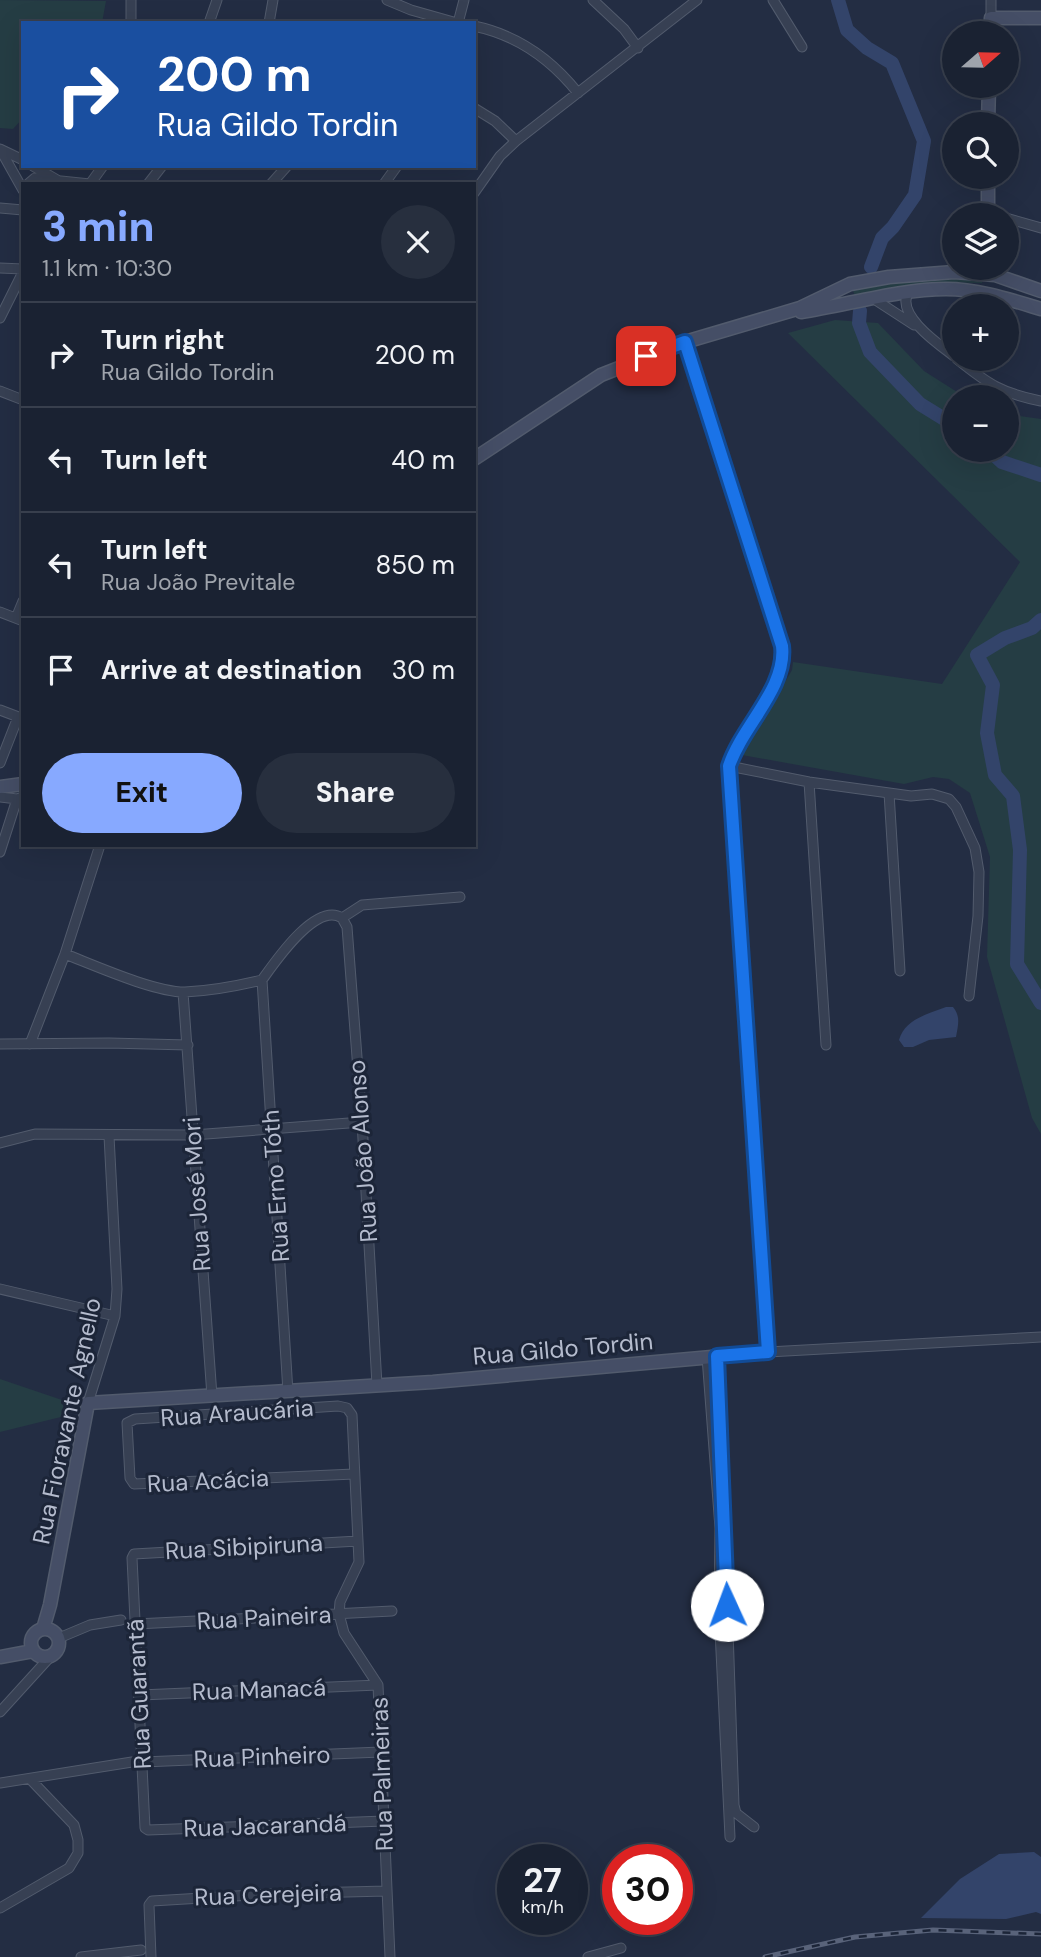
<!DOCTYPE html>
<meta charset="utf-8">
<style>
:root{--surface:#1a2232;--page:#272f3e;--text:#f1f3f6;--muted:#9fa4ac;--line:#383f4d;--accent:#87a9ff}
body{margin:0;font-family:"DM Sans",sans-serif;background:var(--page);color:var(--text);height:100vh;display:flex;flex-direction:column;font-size:26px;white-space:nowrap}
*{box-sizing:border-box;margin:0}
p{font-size:23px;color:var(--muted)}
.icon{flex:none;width:38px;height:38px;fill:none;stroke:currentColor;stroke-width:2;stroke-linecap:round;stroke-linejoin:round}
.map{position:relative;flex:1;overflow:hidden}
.sheet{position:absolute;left:21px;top:182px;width:455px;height:665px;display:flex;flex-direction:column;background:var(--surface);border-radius:0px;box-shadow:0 7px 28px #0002,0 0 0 2px var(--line)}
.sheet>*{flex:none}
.guide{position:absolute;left:21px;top:21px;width:455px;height:147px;border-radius:0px;box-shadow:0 7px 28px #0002,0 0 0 2px var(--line);background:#1a4fa0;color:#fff;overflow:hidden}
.needle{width:46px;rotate:70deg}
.buttons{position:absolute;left:942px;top:21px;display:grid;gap:14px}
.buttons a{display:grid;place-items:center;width:77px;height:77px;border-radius:50%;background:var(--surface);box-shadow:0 7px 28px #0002,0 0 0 2px var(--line);font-size:35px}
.speed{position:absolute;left:497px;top:1844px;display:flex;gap:14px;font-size:35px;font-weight:700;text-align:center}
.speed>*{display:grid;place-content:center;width:91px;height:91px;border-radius:50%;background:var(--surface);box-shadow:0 7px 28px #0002,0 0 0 2px var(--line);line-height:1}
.speed small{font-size:18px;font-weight:400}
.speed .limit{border:10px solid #d22;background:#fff;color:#111}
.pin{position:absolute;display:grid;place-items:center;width:60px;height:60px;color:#fff;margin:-30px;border-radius:14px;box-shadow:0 4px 10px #0006}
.me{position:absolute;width:77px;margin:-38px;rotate:358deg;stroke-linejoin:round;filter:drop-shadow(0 0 5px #0008)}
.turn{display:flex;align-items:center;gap:24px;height:147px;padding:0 21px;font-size:32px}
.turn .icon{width:91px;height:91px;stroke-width:2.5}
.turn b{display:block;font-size:49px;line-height:60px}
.round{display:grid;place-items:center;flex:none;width:74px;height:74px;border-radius:37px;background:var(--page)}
.overview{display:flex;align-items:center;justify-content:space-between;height:119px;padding:0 21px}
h1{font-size:42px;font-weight:800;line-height:52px;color:var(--accent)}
.primary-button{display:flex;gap:14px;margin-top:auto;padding:14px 21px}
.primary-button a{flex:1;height:80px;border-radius:42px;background:var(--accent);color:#111;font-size:28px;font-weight:800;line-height:80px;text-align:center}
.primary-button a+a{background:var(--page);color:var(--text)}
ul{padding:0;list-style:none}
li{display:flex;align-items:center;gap:21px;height:105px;padding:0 21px;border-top:2px solid var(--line)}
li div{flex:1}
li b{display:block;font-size:26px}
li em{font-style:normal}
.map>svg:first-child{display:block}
</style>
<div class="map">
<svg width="1041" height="1957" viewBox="0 0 1041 1957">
<rect width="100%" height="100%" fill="#232d43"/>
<!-- green -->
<path fill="#253d44" d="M 0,0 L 106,1 L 102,23 L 23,23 L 23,118 L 13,129 L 0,128 Z
M 983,277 L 982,283 L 936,282 L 855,296 L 852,288 L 917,279 Z
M 835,320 L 878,323 L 924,371 L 965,397 L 954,397 L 954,450 L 1006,450 L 1006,414 L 1041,419 L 1041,1134 L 1032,1118 L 987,957 L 990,857 L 970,793 L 949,779 L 933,777 L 904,784 L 742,755 L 792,670 L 793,662 L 942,684 L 1020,562 L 788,333 Z
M 0,1379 L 62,1400 L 65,1416 L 0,1432 Z"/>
<!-- water -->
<path fill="#33446a" d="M 946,1007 L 953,1007 C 961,1017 958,1025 956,1037 L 929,1040 L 913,1047 L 904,1047 L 899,1040 C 905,1019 928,1014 946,1007 Z
M 1034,1852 L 1041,1857 L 1041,1914 L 1036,1912 L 1006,1919 L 921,1918 L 960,1879 L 999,1854 Z"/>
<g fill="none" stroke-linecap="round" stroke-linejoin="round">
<!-- river -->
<path stroke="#33446a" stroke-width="14" d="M 838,0 L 847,30 L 867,48 L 892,63 L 924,141 L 915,195 L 893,227 L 882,238 L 871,267
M 860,311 L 859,323 L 870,352 L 920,404 L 954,425
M 989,450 L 1002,462 L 1041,475
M 1041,620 L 1032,628 L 1005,638 L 977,655 L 993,685 L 987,733 L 995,775 L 1013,796 L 1020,850 L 1017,964 L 1041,1003"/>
<defs>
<path id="street" d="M 387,0 L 411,10 L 457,23
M 593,0 L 624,29 L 638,48
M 773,0 L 802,47
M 991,18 L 991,0
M 131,23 L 131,0
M 209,23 L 217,0
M 269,23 L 273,0
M 458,23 L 464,0
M 474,26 C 517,35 551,59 578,93
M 474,108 L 495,121 L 516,141
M 0,149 L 23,190
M 0,149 L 23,160
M 33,166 L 64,184
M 61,181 L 90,184
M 28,184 L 35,178 L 48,175
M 90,184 L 103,166
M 148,184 L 162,166
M 271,184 L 287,166
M 384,184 L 397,166
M 474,193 L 500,156 L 516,141 L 697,0
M 0,208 L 23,210
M 1006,218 L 1041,228
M 0,268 L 23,269
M 908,293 C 896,315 938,344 954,356
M 874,299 L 914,325
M 0,318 L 23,272
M 957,359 C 988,384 1001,393 1041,401
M 0,391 L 23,400
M 0,612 L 23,621
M 16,618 L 23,601
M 0,710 L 21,718
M 0,763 L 18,717
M 729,766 L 809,782 L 911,796 L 932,794 L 949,799 L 956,807 L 975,848 L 979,872 L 978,916 L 969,996
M 809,782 L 826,1045
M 889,793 L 900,971
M 0,797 L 17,799 L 23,797
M 0,852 L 17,799
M 342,918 L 347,927 L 362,1122 L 377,1385
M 342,918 L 362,905 L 460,897
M 65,954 C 96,966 154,992 185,992 C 211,991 237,986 262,980 C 275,962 316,901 342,918
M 262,980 L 288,1392
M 183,992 L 212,1396
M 0,1044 L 109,1043 L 188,1045
M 30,1044 L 65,954 L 100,845
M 0,1143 L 35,1134 L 193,1135 L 362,1122
M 0,1289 L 115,1316
M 768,1352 L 1041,1337
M 717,1356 L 722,1485
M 707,1357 L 720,1528 L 719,1610 L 730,1837
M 88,1403 L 115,1316 L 117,1289 L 109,1136
M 354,1474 L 134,1484 L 130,1478 L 127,1423 L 135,1419 L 338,1406 L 347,1408 L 352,1415 L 359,1562 L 340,1602 L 339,1614 L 344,1633 L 378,1685 L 390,1957
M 358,1541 L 134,1554 L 132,1558 L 145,1828 L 148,1830 L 384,1821
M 726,1572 L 734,1805 L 736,1813 L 754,1827
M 136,1624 L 392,1611
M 59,1638 L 90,1625 L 121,1620
M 140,1695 L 378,1685
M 0,1712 L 50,1657
M 143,1762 L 381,1752
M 0,1783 L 132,1762
M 0,1908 L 69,1868 L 78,1853 L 78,1840 L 74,1825 L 31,1780
M 81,1957 L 141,1950
M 151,1957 L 149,1905 L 152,1901 L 269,1894 L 386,1891
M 588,1957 L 621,1948"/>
<path id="secondary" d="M 990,33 L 991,18 L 1041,18
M 988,124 L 989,86
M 988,215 L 988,177
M 801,312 C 847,305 900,289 946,289 C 978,289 1011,300 1041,309
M 474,459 L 601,375 L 685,342 L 800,308 L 850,284 L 889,277 L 954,272 L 995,275 L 1041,291
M 0,787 L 23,784
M31 1643a14 14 0 1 1 28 0a14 14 0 1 1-28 0Z
M 43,1629 L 50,1605 L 88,1403 L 433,1382 L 768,1352 L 729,766 C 742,726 787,688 782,646 L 685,342
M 0,1657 L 33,1651"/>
</defs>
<!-- street casing -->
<use href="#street" stroke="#525b6d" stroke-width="11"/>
<!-- secondary casing -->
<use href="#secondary" stroke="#525b6d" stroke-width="15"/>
<!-- street -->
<use href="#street" stroke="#374053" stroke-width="9"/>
<!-- secondary -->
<use href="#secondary" stroke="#454e66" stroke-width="12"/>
<defs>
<path id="rail" d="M 765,1957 L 855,1937 L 933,1930 L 1041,1934"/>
</defs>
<!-- rail casing -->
<use href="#rail" stroke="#59637a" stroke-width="5"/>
<!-- rail -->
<use href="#rail" stroke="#1c2538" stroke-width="2.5" stroke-dasharray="8" stroke-linecap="butt"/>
</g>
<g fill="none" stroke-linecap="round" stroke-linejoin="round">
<defs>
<path id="route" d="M 646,356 L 685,342 L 782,646 C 787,688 742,726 729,766 L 768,1352 L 717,1356 L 727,1605"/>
</defs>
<!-- route casing -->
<use href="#route" stroke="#114b97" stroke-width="18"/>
<!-- route -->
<use href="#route" stroke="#1a73e8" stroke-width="12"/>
</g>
<g text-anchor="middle" stroke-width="6" stroke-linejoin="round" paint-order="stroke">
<!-- street labels -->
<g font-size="24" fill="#b4bbcd" stroke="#1c2538">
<text transform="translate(363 1151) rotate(-94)" y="8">Rua João Alonso</text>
<text transform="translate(276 1186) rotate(-94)" y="8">Rua Erno Tóth</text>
<text transform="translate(197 1194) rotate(-94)" y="8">Rua José Mori</text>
<text transform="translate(563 1349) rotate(-5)" y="8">Rua Gildo Tordin</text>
<text transform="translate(237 1413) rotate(-4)" y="8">Rua Araucária</text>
<text transform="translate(67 1421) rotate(-78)" y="8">Rua Fioravante Agnello</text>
<text transform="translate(208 1481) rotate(-3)" y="8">Rua Acácia</text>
<text transform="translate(244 1547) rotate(-3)" y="8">Rua Sibipiruna</text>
<text transform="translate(264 1618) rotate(-3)" y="8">Rua Paineira</text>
<text transform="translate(259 1690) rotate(-2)" y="8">Rua Manacá</text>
<text transform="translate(139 1694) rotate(-93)" y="8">Rua Guarantã</text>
<text transform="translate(262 1757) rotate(-2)" y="8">Rua Pinheiro</text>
<text transform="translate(382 1774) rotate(-92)" y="8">Rua Palmeiras</text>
<text transform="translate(265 1826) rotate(-2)" y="8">Rua Jacarandá</text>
<text transform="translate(268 1895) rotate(-2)" y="8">Rua Cerejeira</text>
</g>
</g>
</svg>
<div class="buttons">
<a><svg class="needle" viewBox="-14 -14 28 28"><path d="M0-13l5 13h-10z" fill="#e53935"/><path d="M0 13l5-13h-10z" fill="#9fa4ac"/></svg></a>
<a><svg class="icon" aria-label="search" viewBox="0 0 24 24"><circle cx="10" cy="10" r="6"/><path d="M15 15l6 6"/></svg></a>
<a><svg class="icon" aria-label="layers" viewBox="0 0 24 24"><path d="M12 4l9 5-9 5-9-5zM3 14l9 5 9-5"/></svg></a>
<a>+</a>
<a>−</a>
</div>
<div class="speed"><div>27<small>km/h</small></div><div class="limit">30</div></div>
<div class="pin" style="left:646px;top:356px;background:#d93025"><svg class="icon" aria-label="arrive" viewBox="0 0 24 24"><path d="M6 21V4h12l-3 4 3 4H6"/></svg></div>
<svg class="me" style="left:727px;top:1605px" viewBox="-20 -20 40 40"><circle r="19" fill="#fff"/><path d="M0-13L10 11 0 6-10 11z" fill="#1a73e8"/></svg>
<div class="guide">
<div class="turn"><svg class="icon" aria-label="right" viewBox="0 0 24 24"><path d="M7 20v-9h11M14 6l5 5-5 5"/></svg><div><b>200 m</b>Rua Gildo Tordin</div></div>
</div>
<section class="sheet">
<div class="overview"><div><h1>3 min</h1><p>1.1 km · 10:30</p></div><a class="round"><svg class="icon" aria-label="close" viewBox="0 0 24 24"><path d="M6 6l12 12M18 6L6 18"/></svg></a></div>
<ul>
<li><svg class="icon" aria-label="right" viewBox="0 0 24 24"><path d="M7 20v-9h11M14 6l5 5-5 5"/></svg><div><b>Turn right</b><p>Rua Gildo Tordin</p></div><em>200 m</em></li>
<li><svg class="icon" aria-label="left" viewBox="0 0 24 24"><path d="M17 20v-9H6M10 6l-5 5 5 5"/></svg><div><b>Turn left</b></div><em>40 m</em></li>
<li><svg class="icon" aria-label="left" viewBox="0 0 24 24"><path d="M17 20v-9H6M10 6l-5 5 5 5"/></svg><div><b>Turn left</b><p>Rua João Previtale</p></div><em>850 m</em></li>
<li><svg class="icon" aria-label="arrive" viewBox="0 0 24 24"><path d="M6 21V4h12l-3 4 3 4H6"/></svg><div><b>Arrive at destination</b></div><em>30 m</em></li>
</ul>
<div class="primary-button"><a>Exit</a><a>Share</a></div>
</section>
</div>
